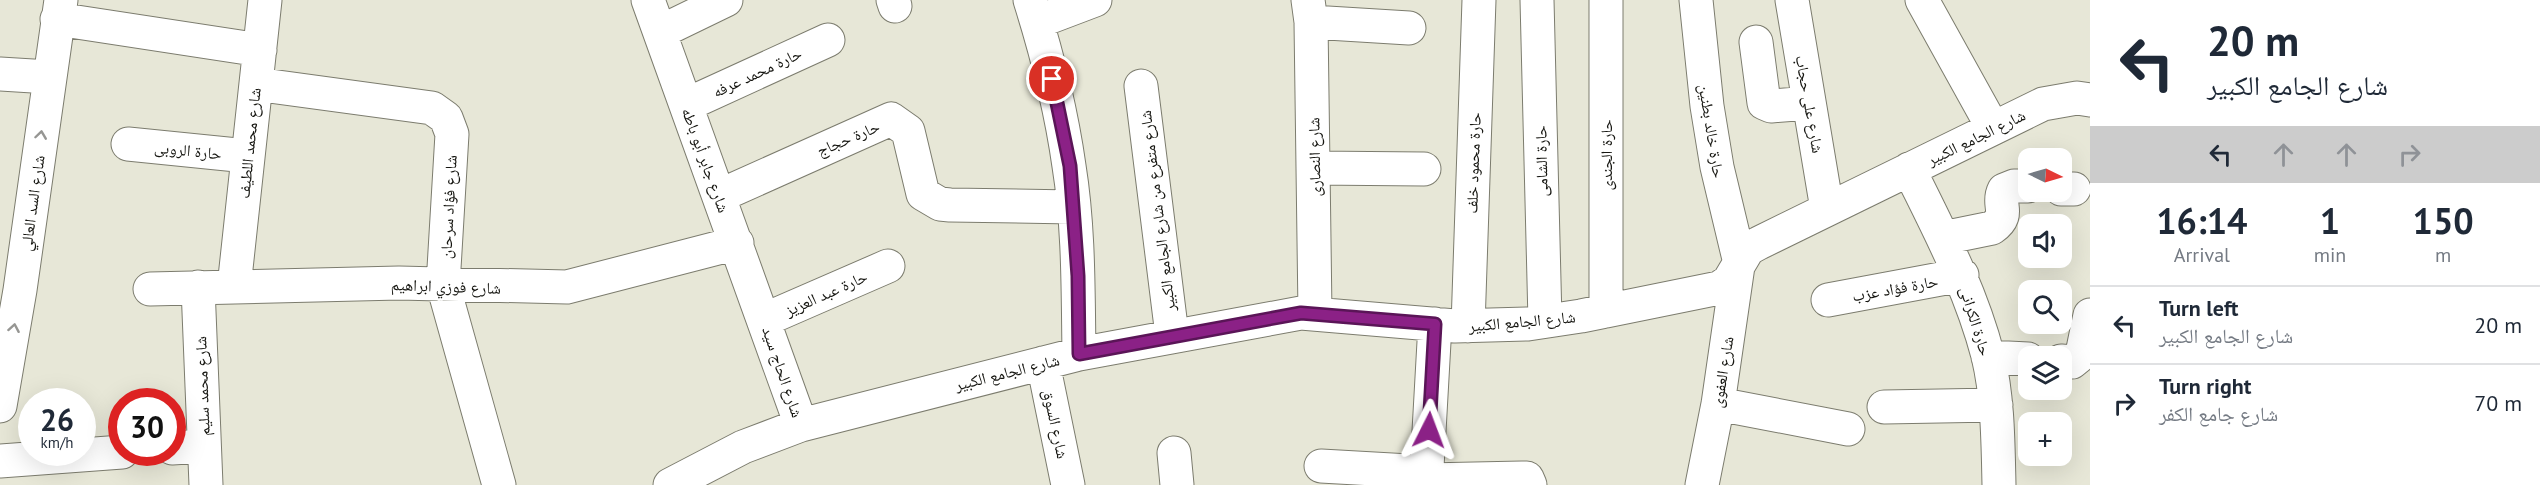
<!DOCTYPE html>
<meta charset="utf-8">
<style>
:root{--surface:#fff;--page:#f6f6f7;--text:#1f2937;--muted:#747a83;--line:#e0e1e3}
body{margin:0;font-family:"PT Sans","Noto Naskh Arabic",sans-serif;background:var(--page);color:var(--text);height:100vh;display:flex;flex-direction:column;font-size:22px;white-space:nowrap}
*{box-sizing:border-box;margin:0}
p{font-size:20px;color:var(--muted)}
.icon{flex:none;width:33px;height:33px;fill:none;stroke:currentColor;stroke-width:2;stroke-linecap:round;stroke-linejoin:round}
.map{position:relative;flex:1;overflow:hidden}
.side{display:flex;flex-direction:column;background:var(--surface);width:450px}
.side>*{flex:none}
.top-card{background:#fff;color:var(--text);overflow:hidden}
.needle{width:39px;rotate:95deg}
.controls{position:absolute;left:2018px;top:148px;display:grid;gap:12px}
.controls a{display:grid;place-items:center;width:54px;height:54px;border-radius:12px;background:var(--surface);box-shadow:0 6px 24px #0002;font-size:30px}
.speed{position:absolute;left:18px;top:388px;display:flex;gap:12px;font-size:30px;font-weight:700;text-align:center}
.speed>*{display:grid;place-content:center;width:78px;height:78px;border-radius:50%;background:var(--surface);box-shadow:0 6px 24px #0002;line-height:1}
.speed small{font-size:15px;font-weight:400}
.speed .limit{border:9px solid #d22;background:#fff;color:#111}
.pin{position:absolute;display:grid;place-items:center;width:51px;height:51px;color:#fff;margin:-26px;border:3px solid #fff;border-radius:50%;box-shadow:0 2px 6px #0007}
.me{position:absolute;width:66px;margin:-33px;rotate:3deg;stroke-linejoin:round;filter:drop-shadow(0 0 4px #0008)}
.turn{display:flex;align-items:center;gap:21px;height:126px;padding:0 18px;font-size:27px}
.turn .icon{width:78px;height:78px;stroke-width:2.5}
.turn b{display:block;font-size:42px;line-height:51px}
.lanes{display:flex;align-items:center;height:57px;padding:0 18px;background:#0003;justify-content:center;gap:30px;direction:ltr}
.lanes .off{opacity:.35}
.eta{display:flex;justify-content:space-evenly;align-items:center;height:102px;text-align:center}
.eta b{font-size:36px;font-weight:600;line-height:42px}
ul{padding:0;list-style:none}
li{display:flex;align-items:center;gap:18px;height:78px;padding:0 18px;border-top:2px solid var(--line)}
li div{flex:1}
li b{display:block;font-size:22px}
li em{font-style:normal}
main{display:flex;flex:1;min-height:0}
.map>svg:first-child{display:block}
</style>
<main>
<div class="map">
<svg width="2090" height="485" viewBox="0 0 2090 485">
<rect width="100%" height="100%" fill="#e7e7d7"/>
<g fill="none" stroke-linecap="round" stroke-linejoin="round">
<defs>
<path id="minor" d="M 648,0 L 801,425
M 893,0 L 895,6
M 1030,0 C 1047,54 1061,109 1069,166 C 1079,228 1078,292 1079,354
M 1308,0 L 1311,22 L 1315,313
M 1537,0 L 1545,321
M 1696,0 L 1707,106 L 1717,167 L 1739,259 L 1718,404 L 1702,485
M 1792,0 L 1827,209
M 1922,0 L 1993,128
M 57,19 L 260,50
M 1037,22 L 1095,0
M 1311,22 L 1409,28
M 660,32 L 726,0
M 1756,42 L 1764,103 L 1771,106 L 1809,103
M 0,74 L 49,77
M 256,84 L 432,108 L 446,118 L 452,134 L 443,285 L 499,485
M 1141,86 L 1172,335
M 686,105 L 828,40
M 128,144 L 247,156
M 1314,168 L 1424,169
M 1909,169 C 1939,230 1971,290 1988,356 C 1998,398 1998,442 1999,485
M 2061,189 L 2074,189
M 719,196 L 891,119 L 908,131 L 923,194 L 940,204 L 950,205 L 1073,207
M 1943,238 L 1992,228 C 2012,214 1996,205 2004,190 L 2014,186 L 2028,186
M 198,287 L 206,485
M 234,287 L 265,0
M 150,289 L 399,283 L 567,287 L 737,243
M 1828,300 L 1962,275
M 1606,311 L 1606,0
M 764,320 L 888,266
M 1468,326 L 1479,0
M 1988,357 L 2028,359
M 2061,361 L 2072,362 L 2082,354 L 2090,315
M 1043,363 L 1068,485
M 1718,404 L 1848,429
M 0,406 L 20,290 L 61,0
M 1884,407 L 1996,405
M 172,448 L 204,446
M 1174,453 L 1177,485
M 0,461 L 122,452
M 1321,466 L 1427,472
M 1426,480 L 1522,478 L 1527,478 L 1530,485
M 670,485 L 743,447 L 801,425 L 1079,354 L 1301,313 L 1455,326 L 1528,324 L 1581,316 L 1719,288 L 1729,281 L 1748,249 L 1759,243 L 2043,104 L 2077,98 L 2090,100
M 1426,485 L 1435,324"/>
</defs>
<!-- minor casing -->
<use href="#minor" stroke="#7c7c6e" stroke-width="35"/>
<!-- minor -->
<use href="#minor" stroke="#fff" stroke-width="33"/>
</g>
<!-- one-way arrows -->
<defs><path id="oneway-chevron" d="M-2-3.5L2.5 0L-2 3.5" fill="none" stroke-width="1.6" stroke-linecap="round" stroke-linejoin="round" transform="scale(1.5)"/></defs>
<g stroke="#969693">
<use href="#oneway-chevron" transform="translate(41 135) rotate(-82)"/>
<use href="#oneway-chevron" transform="translate(14 328) rotate(-80)"/>
</g>
<g fill="none" stroke-linecap="round" stroke-linejoin="round">
<defs>
<path id="route" d="M 1052,79 L 1070,166 L 1078,276 L 1079,354 L 1301,313 L 1435,324 L 1429,430"/>
</defs>
<!-- route casing -->
<use href="#route" stroke="#5a1557" stroke-width="15"/>
<!-- route -->
<use href="#route" stroke="#8b2186" stroke-width="10"/>
</g>
<g text-anchor="middle" stroke-width="4.5" stroke-linejoin="round" paint-order="stroke">
<!-- street labels -->
<g font-size="16" fill="#151510" stroke="#fff">
<text transform="translate(757 72) rotate(-25)" y="6">حارة محمد عرفه</text>
<text transform="translate(1810 104) rotate(80)" y="6">شارع على حجاب</text>
<text transform="translate(1712 131) rotate(81)" y="6">حارة خالد بطنين</text>
<text transform="translate(1976 137) rotate(-26)" y="6">شارع الجامع الكبير</text>
<text transform="translate(848 138) rotate(-23)" y="6">حارة حجاج</text>
<text transform="translate(249 143) rotate(-84)" y="6">شارع محمد اللطيف</text>
<text transform="translate(188 150) rotate(6)" y="6">حارة الروبى</text>
<text transform="translate(1606 155) rotate(-90)" y="6">حارة الجندى</text>
<text transform="translate(1314 157) rotate(-91)" y="6">شارع النصارى</text>
<text transform="translate(706 160) rotate(70)" y="6">شارع جابر أبو باطه</text>
<text transform="translate(1541 161) rotate(-91)" y="6">حارة الشامى</text>
<text transform="translate(1473 163) rotate(-88)" y="6">حارة محمود خلف</text>
<text transform="translate(32 203) rotate(-82)" y="6">شارع السد العالي</text>
<text transform="translate(448 207) rotate(-87)" y="6">شارع فؤاد سرحان</text>
<text transform="translate(1157 211) rotate(-97)" y="6">شارع متفرع من شارع الجامع الكبير</text>
<text transform="translate(446 286) rotate(2)" y="6">شارع فوزي ابراهيم</text>
<text transform="translate(1895 288) rotate(-10)" y="6">حارة فؤاد عزب</text>
<text transform="translate(826 293) rotate(-24)" y="6">حارة عبد العزيز</text>
<text transform="translate(1522 321) rotate(-5)" y="6">شارع الجامع الكبير</text>
<text transform="translate(1976 321) rotate(73)" y="6">حارة الكرانى</text>
<text transform="translate(783 372) rotate(71)" y="6">شارع الحاج سيد</text>
<text transform="translate(1007 372) rotate(-14)" y="6">شارع الجامع الكبير</text>
<text transform="translate(1722 372) rotate(-81)" y="6">شارع العفوى</text>
<text transform="translate(202 386) rotate(-92)" y="6">شارع محمد سليم</text>
<text transform="translate(1056 424) rotate(78)" y="6">شارع السوق</text>
</g>
</g>
</svg>
<div class="controls">
<a><svg class="needle" viewBox="-14 -14 28 28"><path d="M0-13l5 13h-10z" fill="#e53935"/><path d="M0 13l5-13h-10z" fill="#747a83"/></svg></a>
<a><svg class="icon" aria-label="sound" viewBox="0 0 24 24"><path d="M4 9h4l5-4v14l-5-4H4zM17 9q2 3 0 6"/></svg></a>
<a><svg class="icon" aria-label="search" viewBox="0 0 24 24"><circle cx="10" cy="10" r="6"/><path d="M15 15l6 6"/></svg></a>
<a><svg class="icon" aria-label="layers" viewBox="0 0 24 24"><path d="M12 4l9 5-9 5-9-5zM3 14l9 5 9-5"/></svg></a>
<a>+</a>
</div>
<div class="speed"><div>26<small>km/h</small></div><div class="limit">30</div></div>
<div class="pin" style="left:1052px;top:79px;background:#d93025"><svg class="icon" aria-label="arrive" viewBox="0 0 24 24"><path d="M6 21V4h12l-3 4 3 4H6"/></svg></div>
<svg class="me" style="left:1429px;top:430px" viewBox="-20 -20 40 40"><path d="M0-17L14 15 0 8-14 15z" fill="#8b2186" stroke="#fff" stroke-width="4"/></svg>
</div>
<section class="side">
<div class="top-card">
<div class="turn"><svg class="icon" aria-label="left" viewBox="0 0 24 24"><path d="M17 20v-9H6M10 6l-5 5 5 5"/></svg><div><b>20 m</b>شارع الجامع الكبير</div></div>
<div class="lanes"><svg class="icon" aria-label="left" viewBox="0 0 24 24"><path d="M17 20v-9H6M10 6l-5 5 5 5"/></svg><svg class="icon off" aria-label="ahead" viewBox="0 0 24 24"><path d="M12 20V5M6 11l6-6 6 6"/></svg><svg class="icon off" aria-label="ahead" viewBox="0 0 24 24"><path d="M12 20V5M6 11l6-6 6 6"/></svg><svg class="icon off" aria-label="right" viewBox="0 0 24 24"><path d="M7 20v-9h11M14 6l5 5-5 5"/></svg></div>
</div>
<div class="eta">
<div><b>16:14</b><p>Arrival</p></div>
<div><b>1</b><p>min</p></div>
<div><b>150</b><p>m</p></div>
</div>
<ul>
<li><svg class="icon" aria-label="left" viewBox="0 0 24 24"><path d="M17 20v-9H6M10 6l-5 5 5 5"/></svg><div><b>Turn left</b><p>شارع الجامع الكبير</p></div><em>20 m</em></li>
<li><svg class="icon" aria-label="right" viewBox="0 0 24 24"><path d="M7 20v-9h11M14 6l5 5-5 5"/></svg><div><b>Turn right</b><p>شارع جامع الكفر</p></div><em>70 m</em></li>
</ul>
</section>
</main>
